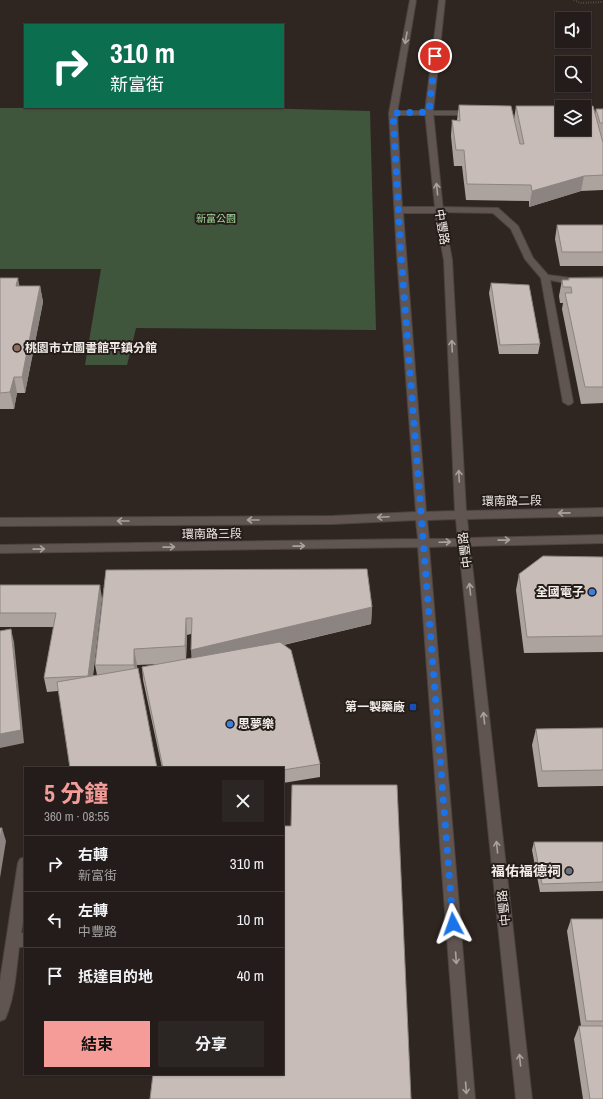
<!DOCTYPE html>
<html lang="zh-TW">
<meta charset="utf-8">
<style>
:root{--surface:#231c1a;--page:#2b2523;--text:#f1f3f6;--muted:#a3a1a2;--line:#403a39;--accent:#f59b98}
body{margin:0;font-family:"Archivo Narrow","Noto Sans TC",sans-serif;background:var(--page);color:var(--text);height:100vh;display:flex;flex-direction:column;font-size:15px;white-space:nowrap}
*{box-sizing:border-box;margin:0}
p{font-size:13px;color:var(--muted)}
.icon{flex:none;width:22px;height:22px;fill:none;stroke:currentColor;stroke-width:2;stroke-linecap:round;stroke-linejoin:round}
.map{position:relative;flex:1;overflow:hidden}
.side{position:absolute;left:24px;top:767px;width:260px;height:308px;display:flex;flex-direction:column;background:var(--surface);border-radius:0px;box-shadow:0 1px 3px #0004,0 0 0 1px var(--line)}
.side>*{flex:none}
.guide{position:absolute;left:24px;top:24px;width:260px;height:84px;border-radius:0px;box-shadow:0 1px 3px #0004,0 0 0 1px var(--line);background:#0b6e4f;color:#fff;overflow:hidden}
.controls{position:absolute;left:555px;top:12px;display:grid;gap:8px}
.controls a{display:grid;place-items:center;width:36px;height:36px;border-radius:0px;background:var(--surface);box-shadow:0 1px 3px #0004,0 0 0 1px var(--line);font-size:20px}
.pin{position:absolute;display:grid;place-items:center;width:34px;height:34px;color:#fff;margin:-17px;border:2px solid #fff;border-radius:50%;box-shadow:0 1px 4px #0007}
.me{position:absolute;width:44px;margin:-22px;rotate:356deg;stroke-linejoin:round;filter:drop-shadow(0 0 3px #0008)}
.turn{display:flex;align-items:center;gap:14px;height:84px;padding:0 20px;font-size:18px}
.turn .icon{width:52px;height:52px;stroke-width:2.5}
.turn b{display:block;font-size:28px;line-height:34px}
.round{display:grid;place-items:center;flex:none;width:42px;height:42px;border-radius:0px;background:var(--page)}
.headline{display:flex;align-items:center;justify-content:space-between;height:68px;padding:0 20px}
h1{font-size:24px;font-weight:700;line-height:30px;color:var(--accent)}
.button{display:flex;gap:8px;margin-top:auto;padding:8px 20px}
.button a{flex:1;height:46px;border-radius:0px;background:var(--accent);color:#111;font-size:16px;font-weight:700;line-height:46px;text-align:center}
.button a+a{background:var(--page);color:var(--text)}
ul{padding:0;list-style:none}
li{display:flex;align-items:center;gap:12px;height:56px;padding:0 20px;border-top:1px solid var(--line)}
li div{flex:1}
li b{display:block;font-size:15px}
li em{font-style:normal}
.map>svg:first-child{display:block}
</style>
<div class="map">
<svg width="603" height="1099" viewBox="0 0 603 1099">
<rect width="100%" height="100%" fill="#2f2622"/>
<!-- green -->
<path fill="#3f563c" d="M 220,107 L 370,111 L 376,330 L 136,328 L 127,365 L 85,365 L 101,269 L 0,269 L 0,108 Z"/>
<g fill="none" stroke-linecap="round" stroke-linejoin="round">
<defs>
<path id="service" d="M 390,111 L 471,111 L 475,113 L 471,115 L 390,115 Z
M 584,111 L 603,112 L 603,116 L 584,115 Z
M 439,207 L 498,208 L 518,226 L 533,258 L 548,275 L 571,278 L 603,277 L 603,283 L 571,284 L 550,280 L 573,402 L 571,404 L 568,405 L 563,402 L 541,278 L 525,259 L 511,229 L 493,213 L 436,212 L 435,210 Z
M 25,857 L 25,909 L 21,933 L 25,933 L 25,947 L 19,947 C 16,970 15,997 5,1019 L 0,1021 L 0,981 L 18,863 L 20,859 Z"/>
<path id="secondary" d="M 410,0 L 416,0 L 397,113 L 402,207 L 435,207 L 425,112 L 439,0 L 445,0 L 433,112 L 443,210 L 452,260 L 466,511 L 603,508 L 603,516 L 467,519 L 469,538 L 603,535 L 603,543 L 470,546 L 532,1099 L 516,1099 L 459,546 L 429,547 L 475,1099 L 459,1099 L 418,547 L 0,553 L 0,545 L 418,539 L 416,520 L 333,524 L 0,526 L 0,518 L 333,516 L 416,512 L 397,256 L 389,113 ZM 403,213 L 435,213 L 444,260 L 455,511 L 426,512 ZM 456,519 L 458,539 L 429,539 L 427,520 Z"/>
</defs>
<!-- service casing -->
<use href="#service" stroke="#4c4441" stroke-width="2"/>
<!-- secondary casing -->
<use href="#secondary" stroke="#4c4441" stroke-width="2"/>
<!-- path -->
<path stroke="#7a726e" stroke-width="2" stroke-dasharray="0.5 2" stroke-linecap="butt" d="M 574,0 L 580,3 L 603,2"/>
<!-- service -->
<use href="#service" fill="#605551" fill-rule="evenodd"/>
<!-- secondary -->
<use href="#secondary" fill="#605551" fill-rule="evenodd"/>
</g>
<!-- wall -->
<path fill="#aca29e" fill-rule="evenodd" d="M 459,105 L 514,119 L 516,106 L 595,115 L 596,109 L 603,109 L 603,190 L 581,191 L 529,207 L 529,201 L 466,200 L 462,166 L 454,166 L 451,136 L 452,120 L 457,120 Z
M 557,225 L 603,225 L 603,266 L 560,266 L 555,239 Z
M 0,278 L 19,286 L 40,286 L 43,302 L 25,393 L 17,393 L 14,409 L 0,409 Z
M 569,278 L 603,278 L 603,403 L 581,404 L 562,309 L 563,303 L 560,303 L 559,296 L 562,280 L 568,280 Z
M 491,283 L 540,344 L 538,354 L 499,354 L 489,293 Z
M 603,557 L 603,652 L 524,653 L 516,590 L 519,574 Z
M 106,570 L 372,607 L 371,624 L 284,645 L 320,764 L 320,777 L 283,783 L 283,768 L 162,768 L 143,680 L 142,667 L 161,664 L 137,665 L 137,668 L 58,691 L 47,692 L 44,678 L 54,627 L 0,627 L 0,585 L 102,598 L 93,676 L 97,675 L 95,665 ZM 191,634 L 192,658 L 186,659 L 187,635 Z
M 603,728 L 603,786 L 538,787 L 532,745 L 536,729 Z
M 534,842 L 603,842 L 603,891 L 540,892 L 532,850 Z
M 571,919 L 603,919 L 603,1099 L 583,1099 L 574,1039 L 579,1026 L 581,1026 L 567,931 Z"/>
<!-- shaded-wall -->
<path fill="#8c8481" d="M 584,176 L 581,191 L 529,207 L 532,191 Z
M 18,278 L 21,294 L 16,286 Z
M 40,286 L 43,302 L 25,393 L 22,377 Z
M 14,377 L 17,393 L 14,409 L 10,392 Z
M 100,585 L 102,598 L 91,690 L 88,677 Z
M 372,607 L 371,624 L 192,666 L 191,650 Z
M 186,618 L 187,635 L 186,662 L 185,646 Z
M 11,629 L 14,642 L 24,743 L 0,748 L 0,734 Z
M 134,649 L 137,665 L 136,681 L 134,665 Z
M 2,828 L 6,841 L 0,878 L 0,839 Z"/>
<!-- building -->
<path fill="#c8bcb8" stroke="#8c8481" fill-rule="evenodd" d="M 459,105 L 511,106 L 520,144 L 524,144 L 516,106 L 593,106 L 603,143 L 603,175 L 584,176 L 532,191 L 531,185 L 467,184 L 464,150 L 456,150 L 452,120 L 460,121 ZM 562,107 L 584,107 L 584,129 L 562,129 Z
M 596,109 L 603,109 L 603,123 L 600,123 Z
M 557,225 L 603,225 L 603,252 L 562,252 Z
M 0,278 L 18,278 L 16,286 L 40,286 L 22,377 L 14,377 L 10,392 L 0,393 Z
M 569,278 L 603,278 L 603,387 L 585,387 L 565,293 L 572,293 L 571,287 L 563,287 L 562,280 L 569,280 Z
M 491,283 L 529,285 L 540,344 L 500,345 Z
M 543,556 L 603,557 L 603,636 L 527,637 L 519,574 Z
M 367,569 L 372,607 L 191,650 L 192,618 L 186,618 L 185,646 L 134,649 L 134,665 L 95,665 L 106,570 Z
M 0,585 L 100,585 L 88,676 L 44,678 L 56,613 L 0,613 Z
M 11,629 L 21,730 L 0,734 L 0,631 Z
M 280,642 L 291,650 L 320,764 L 283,770 L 283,768 L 163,768 L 142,667 Z
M 138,668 L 157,768 L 70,768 L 57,682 Z
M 603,728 L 603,770 L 542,771 L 536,729 Z
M 292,785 L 397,785 L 411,1099 L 150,1099 L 153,1074 L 283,1074 L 283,826 L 291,826 Z
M 0,828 L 2,828 L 0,839 Z
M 534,842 L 603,842 L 603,882 L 542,884 Z
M 571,919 L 603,919 L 603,1021 L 586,1021 Z
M 579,1026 L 603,1026 L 603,1099 L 590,1099 Z"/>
<!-- one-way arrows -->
<defs><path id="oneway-shaft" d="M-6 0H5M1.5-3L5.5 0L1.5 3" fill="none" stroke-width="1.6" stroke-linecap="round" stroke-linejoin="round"/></defs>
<g stroke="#aaa19e">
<use href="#oneway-shaft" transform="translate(406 38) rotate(100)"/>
<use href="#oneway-shaft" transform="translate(437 189) rotate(-96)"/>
<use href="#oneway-shaft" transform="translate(452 346) rotate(-93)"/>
<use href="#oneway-shaft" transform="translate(459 476) rotate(-93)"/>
<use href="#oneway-shaft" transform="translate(564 513) rotate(179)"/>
<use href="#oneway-shaft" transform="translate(383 517) rotate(177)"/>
<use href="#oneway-shaft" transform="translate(253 520) rotate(180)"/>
<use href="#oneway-shaft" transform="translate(123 521) rotate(180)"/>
<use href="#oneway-shaft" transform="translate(504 540) rotate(-1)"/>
<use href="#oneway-shaft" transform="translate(445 542) rotate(-2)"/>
<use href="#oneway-shaft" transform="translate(299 546) rotate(-1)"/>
<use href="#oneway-shaft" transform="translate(169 547) rotate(-1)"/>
<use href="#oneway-shaft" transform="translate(39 549) rotate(-1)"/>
<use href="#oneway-shaft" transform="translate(470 589) rotate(-96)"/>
<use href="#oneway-shaft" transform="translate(484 718) rotate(-96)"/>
<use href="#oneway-shaft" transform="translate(497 847) rotate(-96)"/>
<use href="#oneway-shaft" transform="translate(456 958) rotate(86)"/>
<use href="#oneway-shaft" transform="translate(520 1060) rotate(-96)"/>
<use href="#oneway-shaft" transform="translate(466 1088) rotate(86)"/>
</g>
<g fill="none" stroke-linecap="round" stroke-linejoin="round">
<!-- route -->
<path stroke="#1a73e8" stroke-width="7" stroke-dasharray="0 12.6" d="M 435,56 L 429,112 L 393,113 L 401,256 L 453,924"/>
</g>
<!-- markers -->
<circle fill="#8d6e63" stroke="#251d19" stroke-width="1.5" cx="17" cy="348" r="4"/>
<g fill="#3f7fe0" stroke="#251d19" stroke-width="1.5">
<circle cx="592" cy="592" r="4"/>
<circle cx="230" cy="724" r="4"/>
</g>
<rect fill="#1a4fb4" stroke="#251d19" stroke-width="1.5" x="409" y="703" width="8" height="8" rx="2"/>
<circle fill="#6b7280" stroke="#251d19" stroke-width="1.5" cx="569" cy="871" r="4"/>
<g text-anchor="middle" stroke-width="4" stroke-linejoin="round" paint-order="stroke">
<!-- far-park labels -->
<g font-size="10" fill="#a6de9d" stroke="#251d19">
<text x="216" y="222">新富公園</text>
</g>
<!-- street labels -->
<g font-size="12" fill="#f3edea" stroke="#251d19">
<text transform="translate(442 227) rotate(81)" y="4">中豐路</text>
<text transform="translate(512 501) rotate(-1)" y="4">環南路二段</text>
<text transform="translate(212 534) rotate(-1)" y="4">環南路三段</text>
<text transform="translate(465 550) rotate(-97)" y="4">中豐路</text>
<text transform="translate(504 908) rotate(-96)" y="4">中豐路</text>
</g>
<!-- poi labels -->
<g font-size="12" font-weight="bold" fill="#f3edea" stroke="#251d19" text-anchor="start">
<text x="25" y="352">桃園市立圖書館平鎮分館</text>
<text x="584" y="596" text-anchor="end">全國電子</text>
<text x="405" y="711" text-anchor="end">第一製藥廠</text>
<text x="238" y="728">思夢樂</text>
</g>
<!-- near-poi labels -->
<g font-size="14" font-weight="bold" fill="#f3edea" stroke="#251d19" text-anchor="end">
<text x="561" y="876">福佑福德祠</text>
</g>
</g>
</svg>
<div class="controls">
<a><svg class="icon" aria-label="sound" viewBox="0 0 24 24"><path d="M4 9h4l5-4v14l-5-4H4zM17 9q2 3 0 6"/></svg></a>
<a><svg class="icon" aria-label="search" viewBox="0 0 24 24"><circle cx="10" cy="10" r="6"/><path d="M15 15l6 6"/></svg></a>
<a><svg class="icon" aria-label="layers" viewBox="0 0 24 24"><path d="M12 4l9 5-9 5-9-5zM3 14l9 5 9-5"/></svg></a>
</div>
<div class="pin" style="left:435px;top:56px;background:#d93025"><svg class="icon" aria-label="arrive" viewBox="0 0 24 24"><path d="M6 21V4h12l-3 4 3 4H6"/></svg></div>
<svg class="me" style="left:453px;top:924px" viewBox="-20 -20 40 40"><path d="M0-17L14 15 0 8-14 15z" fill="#1a73e8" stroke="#fff" stroke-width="4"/></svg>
<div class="guide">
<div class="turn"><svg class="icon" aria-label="right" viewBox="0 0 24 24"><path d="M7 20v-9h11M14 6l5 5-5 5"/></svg><div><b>310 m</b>新富街</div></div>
</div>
<section class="side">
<div class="headline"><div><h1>5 分鐘</h1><p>360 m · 08:55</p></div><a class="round"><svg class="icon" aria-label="close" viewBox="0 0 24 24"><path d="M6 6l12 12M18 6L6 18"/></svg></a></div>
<ul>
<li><svg class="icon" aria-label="right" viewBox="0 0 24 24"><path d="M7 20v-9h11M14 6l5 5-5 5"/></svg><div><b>右轉</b><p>新富街</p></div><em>310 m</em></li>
<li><svg class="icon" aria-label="left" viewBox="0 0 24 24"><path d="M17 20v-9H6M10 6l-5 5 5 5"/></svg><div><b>左轉</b><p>中豐路</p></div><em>10 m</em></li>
<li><svg class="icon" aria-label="arrive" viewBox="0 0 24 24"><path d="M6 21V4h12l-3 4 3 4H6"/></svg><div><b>抵達目的地</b></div><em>40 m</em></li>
</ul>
<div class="button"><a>結束</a><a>分享</a></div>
</section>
</div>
